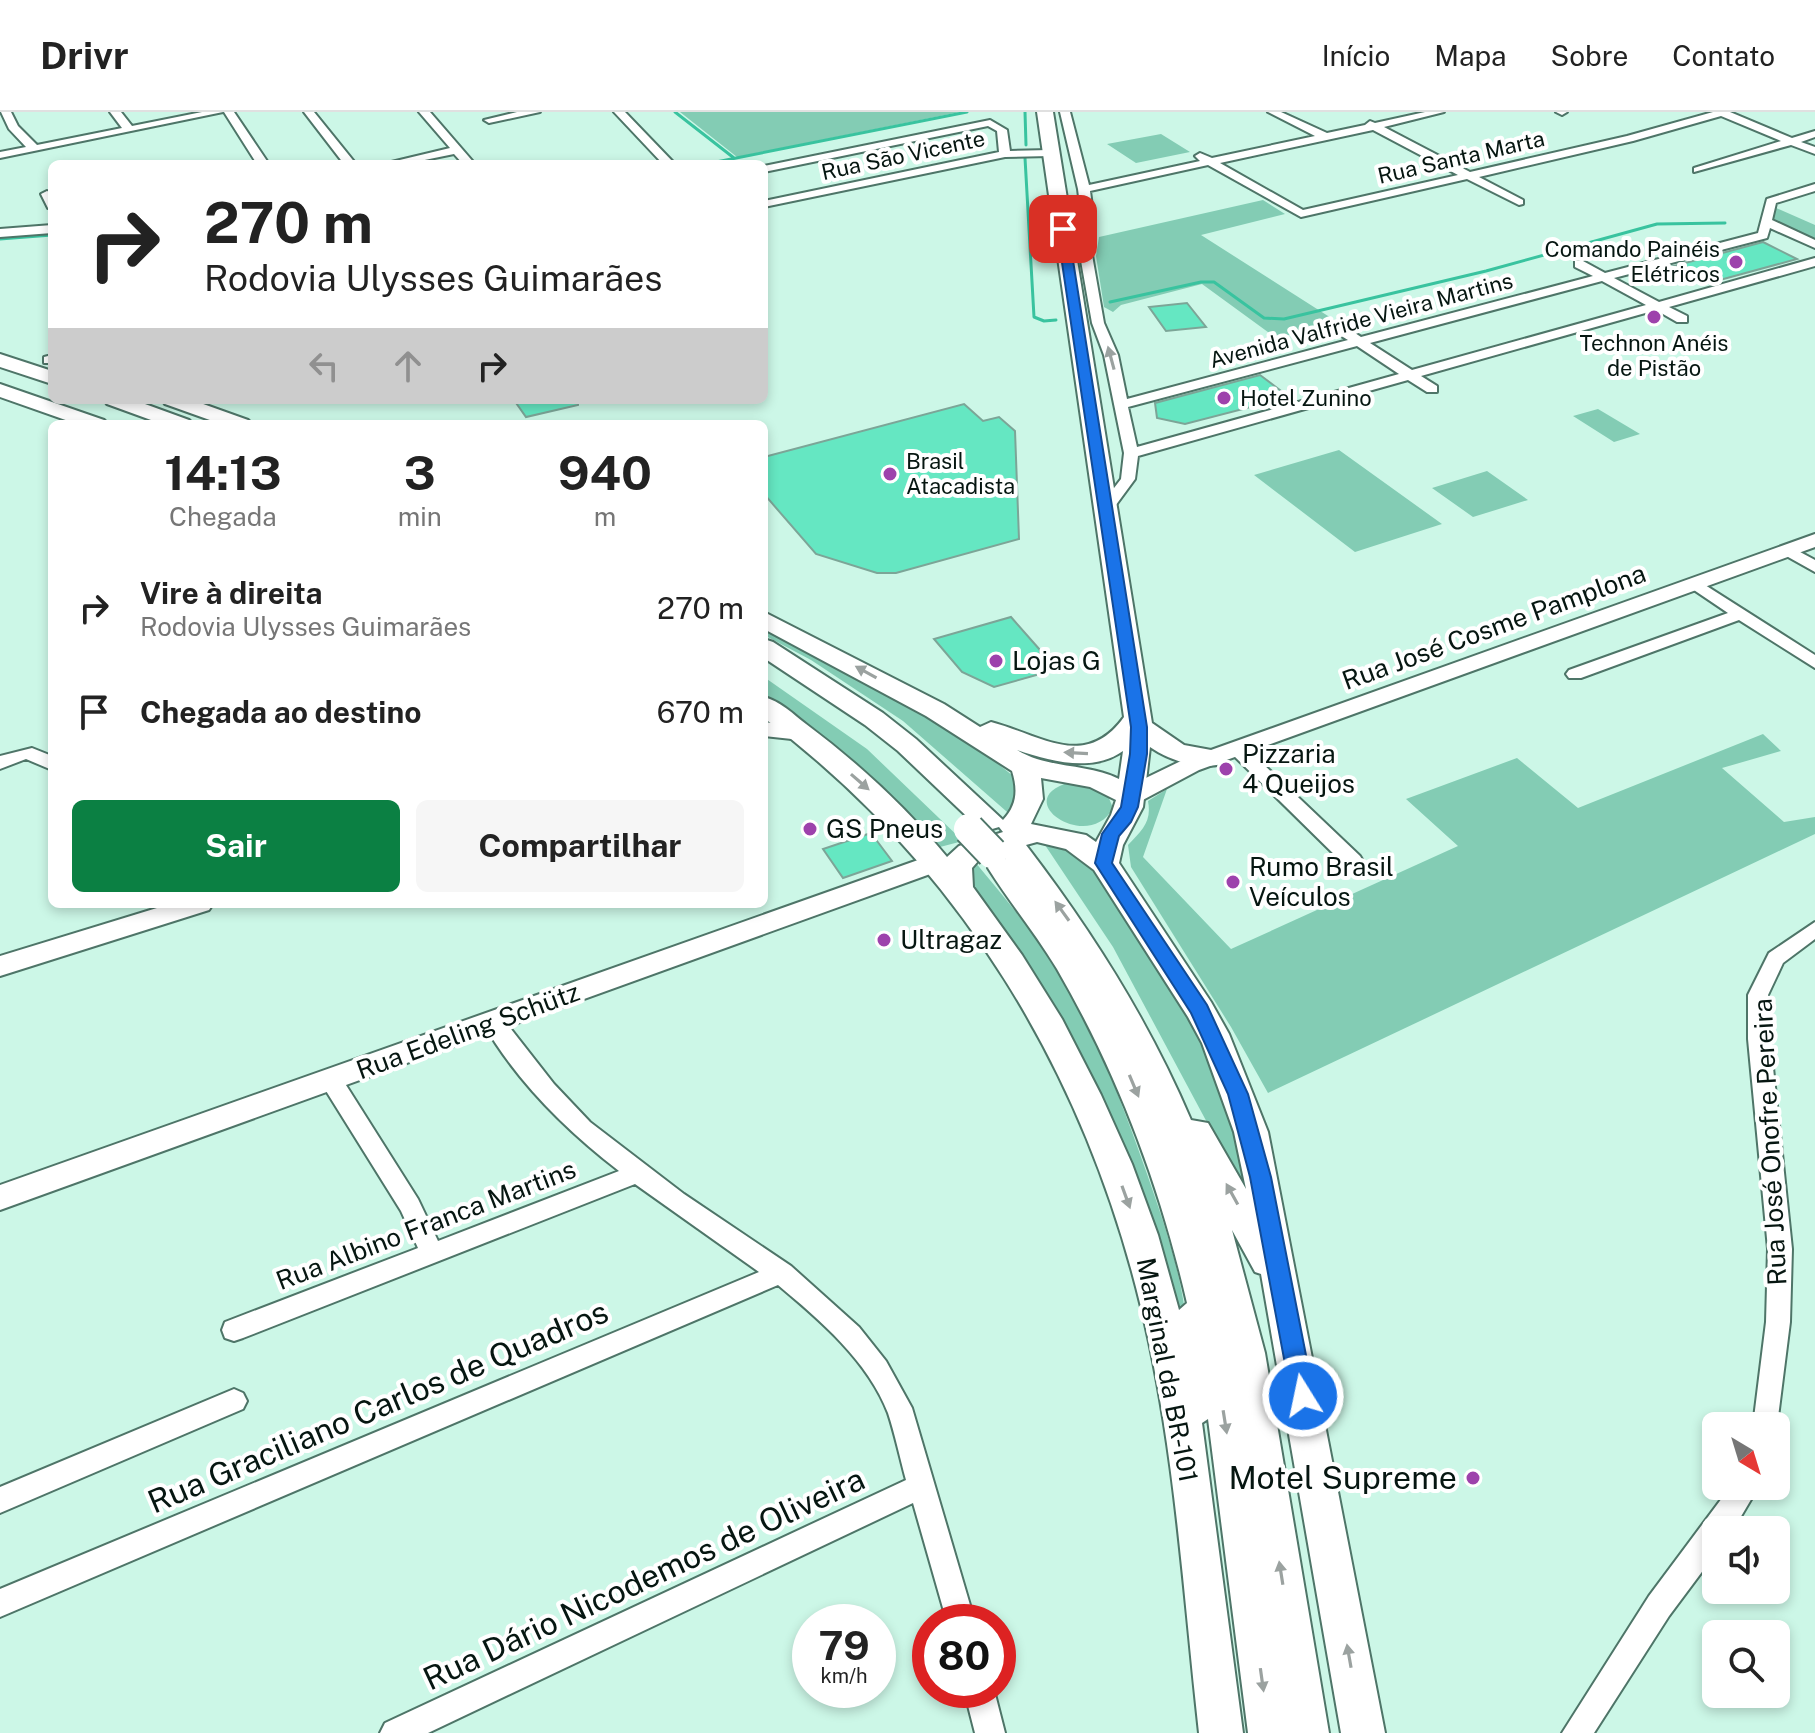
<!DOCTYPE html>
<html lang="pt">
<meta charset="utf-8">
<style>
:root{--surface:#fff;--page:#f6f6f6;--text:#222;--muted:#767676;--line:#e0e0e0;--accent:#0b8043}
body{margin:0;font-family:"Public Sans",sans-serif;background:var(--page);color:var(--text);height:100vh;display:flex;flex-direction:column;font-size:30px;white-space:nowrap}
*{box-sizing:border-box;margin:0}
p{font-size:26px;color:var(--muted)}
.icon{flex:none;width:44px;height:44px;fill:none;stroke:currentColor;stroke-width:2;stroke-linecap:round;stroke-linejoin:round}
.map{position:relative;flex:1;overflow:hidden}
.drawer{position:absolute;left:48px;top:308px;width:720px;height:488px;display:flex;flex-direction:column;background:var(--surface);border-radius:12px;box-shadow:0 4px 12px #0003}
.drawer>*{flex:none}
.hud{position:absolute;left:48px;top:48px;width:720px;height:244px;border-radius:12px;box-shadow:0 4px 12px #0003;background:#fff;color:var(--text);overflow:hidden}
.needle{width:52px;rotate:142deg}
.controls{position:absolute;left:1702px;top:1300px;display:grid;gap:16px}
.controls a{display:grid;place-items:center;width:88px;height:88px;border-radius:12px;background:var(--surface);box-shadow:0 4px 12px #0003;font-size:40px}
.speed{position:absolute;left:792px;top:1492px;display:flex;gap:16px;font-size:40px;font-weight:700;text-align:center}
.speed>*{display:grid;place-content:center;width:104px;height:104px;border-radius:50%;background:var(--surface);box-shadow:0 4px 12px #0003;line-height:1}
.speed small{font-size:20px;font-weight:400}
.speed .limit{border:12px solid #d22;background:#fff;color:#111}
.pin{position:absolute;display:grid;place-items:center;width:68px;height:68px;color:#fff;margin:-34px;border-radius:16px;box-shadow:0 4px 12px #0006}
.me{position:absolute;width:88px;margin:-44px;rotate:350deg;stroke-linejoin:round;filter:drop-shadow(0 0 6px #0008)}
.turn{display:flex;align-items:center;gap:28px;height:168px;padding:0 24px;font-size:36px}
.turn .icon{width:104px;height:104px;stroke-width:2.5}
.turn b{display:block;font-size:56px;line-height:68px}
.lanes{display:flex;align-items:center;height:76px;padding:0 24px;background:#0003;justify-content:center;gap:40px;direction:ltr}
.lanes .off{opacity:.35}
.eta{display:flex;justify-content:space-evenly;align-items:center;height:136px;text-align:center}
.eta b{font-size:48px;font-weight:700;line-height:56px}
.cta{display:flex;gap:16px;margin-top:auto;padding:16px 24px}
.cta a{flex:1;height:92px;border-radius:12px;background:var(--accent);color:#fff;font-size:32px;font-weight:700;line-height:92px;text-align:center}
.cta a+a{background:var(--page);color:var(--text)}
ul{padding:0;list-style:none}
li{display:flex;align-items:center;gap:24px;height:104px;padding:0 24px}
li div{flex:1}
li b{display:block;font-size:30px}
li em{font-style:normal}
header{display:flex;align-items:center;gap:48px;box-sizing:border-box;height:112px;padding:0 40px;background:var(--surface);border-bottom:2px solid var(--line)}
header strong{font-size:38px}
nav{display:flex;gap:44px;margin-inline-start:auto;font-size:28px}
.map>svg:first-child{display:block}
</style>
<header>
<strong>Drivr</strong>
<nav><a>Início</a><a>Mapa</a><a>Sobre</a><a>Contato</a></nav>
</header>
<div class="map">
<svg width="1815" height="1621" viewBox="0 0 1815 1621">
<rect width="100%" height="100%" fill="#ccf7e7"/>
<!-- green -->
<path fill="#83ccb4" d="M 680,0 L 960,0 L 737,45 Z
M 1161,22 L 1190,40 L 1136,51 L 1107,32 Z
M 1263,88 L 1285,102 L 1201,123 L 1339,211 L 1276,226 L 1202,172 L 1121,193 L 1113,200 L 1104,195 L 1096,144 L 1099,125 Z
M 1774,95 L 1815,113 L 1815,129 L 1770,110 Z
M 1598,297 L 1640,322 L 1614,330 L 1573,304 Z
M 1339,338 L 1442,412 L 1355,440 L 1254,363 Z
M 1487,359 L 1528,388 L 1473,405 L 1432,376 Z
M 764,517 L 965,625 L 1024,673 L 1014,706 L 903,609 L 811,548 L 764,523 Z
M 764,565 L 867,637 L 963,729 L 940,735 L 862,664 L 764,584 Z
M 1763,622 L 1781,639 L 1722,656 L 1784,710 L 1815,705 L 1815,722 L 1268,981 L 1231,915 L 1131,755 L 1128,733 C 1142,718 1152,710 1148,689 L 1167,677 L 1143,745 L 1231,837 L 1458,734 L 1406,687 L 1517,646 L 1578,696 Z
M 1071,670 L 1084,670 L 1106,679 L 1113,696 C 1089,742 1006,687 1071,670 Z
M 1043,730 L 1098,751 L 1196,911 L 1235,1016 L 1255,1100 L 1113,835 Z
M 975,750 C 1014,797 1055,845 1082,900 C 1107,951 1127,1005 1146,1059 C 1164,1111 1183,1164 1187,1219 L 1094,978 L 963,762 Z"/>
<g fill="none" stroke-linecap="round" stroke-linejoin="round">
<!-- stream -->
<path stroke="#39c39f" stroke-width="3" d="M 675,0 L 734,46
M 1025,0 L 1026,33
M 1025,46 L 1034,205 L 1044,209 L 1056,208
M 706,52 L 967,0
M 0,127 L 52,123
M 1110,190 L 1201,170 L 1214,170 L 1264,206 L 1284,207 L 1486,159 L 1657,112 L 1725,111"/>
</g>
<!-- building -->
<path fill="#65e7c2" stroke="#7ca597" stroke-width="2" d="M 1763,130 L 1797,147 L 1709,171 L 1674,154 Z
M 1187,191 L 1206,215 L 1166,219 L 1149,195 Z
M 1260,263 L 1289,285 L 1185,312 L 1157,306 L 1155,291 Z
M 514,288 L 578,288 L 578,293 L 526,305 Z
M 964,292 L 983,309 L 999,305 L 1015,319 L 1019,427 L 896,461 L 877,461 L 816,442 L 764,382 L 764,345 Z
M 1011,505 L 1040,538 L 1040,562 L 994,575 L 962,560 L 934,527 Z
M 871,721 L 892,749 L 843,766 L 823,737 Z"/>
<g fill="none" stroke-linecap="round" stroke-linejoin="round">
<defs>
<path id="minor" d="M 1,0 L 11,0 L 18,14 L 37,33 L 122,16 L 110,0 L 121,0 L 132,14 L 202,0 L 223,0 L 0,46 L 0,40 L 26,35 L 9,17 Z
M 224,0 L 234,0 L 269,52 L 257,52 Z
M 304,0 L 314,0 L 356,52 L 344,52 Z
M 419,0 L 430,0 L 475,52 L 463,52 L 454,42 L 405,52 L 383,52 L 450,36 Z
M 517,0 L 540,0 L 489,11 L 484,8 Z
M 614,0 L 625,0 L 675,52 L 663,52 Z
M 1060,0 L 1070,0 L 1089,73 L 1200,49 L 1195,44 L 1200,41 L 1212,46 L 1315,24 L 1268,0 L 1281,0 L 1327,21 L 1365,13 L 1370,9 L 1375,11 L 1425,0 L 1444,0 L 1384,15 L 1470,60 L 1627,24 L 1713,0 L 1730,0 L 1792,26 L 1815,19 L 1815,25 L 1801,30 L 1815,35 L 1815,42 L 1791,33 L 1694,60 L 1694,56 L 1781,29 L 1721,4 L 1633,29 L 1479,65 L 1523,88 L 1523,92 L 1519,93 L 1467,67 L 1301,105 L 1208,53 L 1090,79 L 1095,117 L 1092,143 L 1104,211 L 1118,243 L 1127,287 L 1348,228 L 1333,219 L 1333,213 L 1343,213 L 1361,225 L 1593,164 L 1575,155 L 1575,149 L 1583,149 L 1605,161 L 1758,121 L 1767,87 L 1815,72 L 1815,79 L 1776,91 L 1772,108 L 1815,128 L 1815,136 L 1770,116 L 1767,126 L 1614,166 L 1659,190 L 1815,146 L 1815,154 L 1669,195 L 1687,204 L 1687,210 L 1677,210 L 1656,198 L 1421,264 L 1437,274 L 1437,280 L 1427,280 L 1408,268 L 1138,344 L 1135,367 L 1110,401 L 1105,403 L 1097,398 L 1121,367 L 1124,341 L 1104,243 L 1092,211 L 1080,143 L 1083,117 L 1078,77 ZM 1373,18 L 1458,63 L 1303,98 L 1220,51 ZM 1602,169 L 1646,193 L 1412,258 L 1370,231 ZM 1357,234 L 1399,262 L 1137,335 L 1128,295 Z
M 1556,0 L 1567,0 L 1562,3 Z
M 990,8 L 1007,18 L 1010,39 L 1050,38 L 1055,41 L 1050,44 L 1005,45 L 764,95 L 764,89 L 999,40 L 997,19 L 988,14 L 764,60 L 764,54 Z
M 47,79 L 52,81 L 52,97 L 48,96 L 41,82 Z
M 52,113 L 52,121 L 0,125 L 0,117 Z
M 52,243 L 52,251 L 44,251 L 44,245 Z
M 1787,433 L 1815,448 L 1815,460 L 1781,441 L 1779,438 Z
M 1694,466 L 1815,543 L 1815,556 L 1739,508 L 1581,566 L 1569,566 L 1566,562 L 1569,558 L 1728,501 L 1688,474 L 1686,471 Z
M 1237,631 L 1243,633 L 1360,744 L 1363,749 L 1360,754 L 1346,754 L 1231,641 L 1228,637 L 1231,633 Z
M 32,636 L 52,644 L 52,658 L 26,647 L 0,657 L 0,644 Z
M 1815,810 L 1815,827 L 1783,851 L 1768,883 L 1770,927 L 1792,1137 L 1790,1210 L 1776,1321 L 1776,1314 L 1753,1314 L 1766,1210 L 1768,1137 L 1748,927 L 1748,883 L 1769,841 Z
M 493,901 L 500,903 L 554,972 L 590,1010 L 684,1082 L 791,1154 L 859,1215 L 886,1249 L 912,1296 L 975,1510 L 947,1510 L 913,1391 L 428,1621 L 380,1621 L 385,1611 L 906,1368 C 900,1346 895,1322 888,1301 C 868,1249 820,1208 778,1173 L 0,1505 L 0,1477 L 759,1160 L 635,1072 L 243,1226 L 234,1229 L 225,1226 L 222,1218 L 225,1210 L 418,1136 L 401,1099 L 323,974 L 320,968 L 323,962 L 331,960 L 339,962 L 418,1087 L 438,1129 L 619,1059 C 566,1018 515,968 482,909 L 486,903 Z
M 234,1277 L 243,1281 L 247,1289 L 243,1297 L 0,1401 L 0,1375 Z
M 1731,1374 L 1759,1374 L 1733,1418 L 1716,1418 L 1716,1441 L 1669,1504 L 1594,1621 L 1562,1621 L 1649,1484 Z
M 964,1578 L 994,1578 L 1005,1621 L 975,1621 Z"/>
<path id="major" d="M 1815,422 L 1815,435 L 1199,658 L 1139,690 L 1121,690 L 1118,684 L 1121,678 L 1183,648 Z
M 764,610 L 809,616 L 813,621 L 809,626 L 801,628 L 764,624 Z
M 935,742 L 944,745 L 948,751 L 944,757 L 0,1098 L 0,1073 Z
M 170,792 L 213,792 L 209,798 L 0,864 L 0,844 Z"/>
<path id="highway" d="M 1037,0 L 1053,0 L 1152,611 L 1184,633 L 1222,640 L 1226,646 L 1222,652 C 1198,658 1169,648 1150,635 L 1143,695 L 1123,733 L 1119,751 L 1211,890 L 1229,922 L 1268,1020 L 1385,1621 L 1341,1621 L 1261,1162 L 1255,1160 L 1232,1118 L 1265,1241 L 1329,1621 L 1248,1621 L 1208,1307 L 1202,1311 L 1243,1621 L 1199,1621 C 1183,1479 1175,1334 1141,1195 C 1084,959 959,752 764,606 L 764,585 C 780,589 793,602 806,612 C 858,651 906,695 947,745 L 959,734 L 1003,720 L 999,715 L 989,718 L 979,716 L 898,639 L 865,613 L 764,546 L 764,527 L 773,530 L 883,601 L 916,627 L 1003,708 C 1017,693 1018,678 1012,659 L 926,604 L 764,517 L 764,500 L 944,592 L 980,615 L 991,610 C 1041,623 1085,659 1124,605 ZM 1017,638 C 1049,649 1093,661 1123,639 L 1119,667 C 1087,651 1048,657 1017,638 ZM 1041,666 L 1090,675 L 1116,688 L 1111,703 L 1096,730 L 1086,723 L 1031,712 L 1043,687 ZM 1037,730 L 1066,737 L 1094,758 L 1188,905 L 1202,931 L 1234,1020 L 1246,1077 L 1208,1011 L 1191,1008 C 1149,909 1092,819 1026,733 ZM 1002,741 L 1006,747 L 993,749 L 988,756 C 1010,791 1036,822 1057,857 C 1118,962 1160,1074 1187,1191 L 1179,1198 L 1158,1123 L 1132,1052 L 1101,983 L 1062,907 L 1022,843 L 973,775 L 972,756 L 979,748 Z
M 0,242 L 52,259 L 52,272 L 0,255 Z
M 0,272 L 104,308 L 108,312 L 77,312 L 0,285 Z
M 104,288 L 134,288 L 189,308 L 193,312 L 162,312 L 107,292 Z
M 162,288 L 192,288 L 248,308 L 252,312 L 221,312 L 165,292 Z"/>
</defs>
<!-- minor casing -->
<use href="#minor" stroke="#4e7568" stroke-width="4"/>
<!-- major casing -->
<use href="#major" stroke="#4e7568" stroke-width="4"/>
<!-- highway casing -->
<use href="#highway" stroke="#4e7568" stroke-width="4"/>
<!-- minor -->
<use href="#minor" fill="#fff" fill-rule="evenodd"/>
<!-- major -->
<use href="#major" fill="#fff" fill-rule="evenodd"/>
<!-- highway -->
<use href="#highway" fill="#fff" fill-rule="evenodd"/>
<defs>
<path id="highway-bridge" d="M 969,717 L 992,741"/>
</defs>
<!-- highway-bridge casing -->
<use href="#highway-bridge" stroke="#4e7568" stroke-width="34" stroke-linecap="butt"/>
<!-- highway-bridge -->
<use href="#highway-bridge" stroke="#fff" stroke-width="30"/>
</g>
<!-- one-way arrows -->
<defs><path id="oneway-solid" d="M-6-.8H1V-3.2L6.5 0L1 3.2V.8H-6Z" transform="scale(2)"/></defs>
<g fill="#9ba2a0">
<use href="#oneway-solid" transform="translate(1111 246) rotate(-105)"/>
<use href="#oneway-solid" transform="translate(866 560) rotate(-151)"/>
<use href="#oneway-solid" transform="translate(1076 641) rotate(-177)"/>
<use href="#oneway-solid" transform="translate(860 670) rotate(41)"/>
<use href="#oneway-solid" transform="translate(1062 799) rotate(-126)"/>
<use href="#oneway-solid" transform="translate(1134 974) rotate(67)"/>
<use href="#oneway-solid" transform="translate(1232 1082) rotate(-119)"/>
<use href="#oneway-solid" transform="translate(1126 1085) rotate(70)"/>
<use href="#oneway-solid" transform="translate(1225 1310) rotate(81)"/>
<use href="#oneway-solid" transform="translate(1281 1461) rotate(-99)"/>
<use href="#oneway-solid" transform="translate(1349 1544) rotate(-100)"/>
<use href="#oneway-solid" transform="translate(1262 1568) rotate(82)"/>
</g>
<!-- route -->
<path fill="#1a73e8" stroke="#114b97" stroke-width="2" d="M 1063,114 L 1068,117 L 1147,615 L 1147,642 L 1138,695 L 1131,710 L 1119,724 L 1112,751 L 1207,893 L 1248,982 L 1271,1065 L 1314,1284 L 1311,1291 L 1303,1294 L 1295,1291 L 1291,1284 L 1250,1065 L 1228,982 L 1191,901 L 1095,751 L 1102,722 L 1121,695 L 1130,642 L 1131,615 L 1057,117 Z"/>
<!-- markers -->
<g fill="#9d42ac" stroke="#fff" stroke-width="3">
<circle cx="1736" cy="150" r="8"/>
<circle cx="1654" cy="205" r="8"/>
<circle cx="1224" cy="286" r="8"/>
<circle cx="890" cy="362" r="8"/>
<circle cx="996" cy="549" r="8"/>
<circle cx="1226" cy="657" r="8"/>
<circle cx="810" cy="717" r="8"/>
<circle cx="1233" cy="770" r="8"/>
<circle cx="884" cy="828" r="8"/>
<circle cx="1473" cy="1366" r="8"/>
</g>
<g text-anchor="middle" stroke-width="8" stroke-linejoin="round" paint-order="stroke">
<!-- far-street labels -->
<g font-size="22" fill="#061611" stroke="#fff">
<text transform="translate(903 43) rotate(-12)" y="8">Rua São Vicente</text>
<text transform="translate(1461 45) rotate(-13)" y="8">Rua Santa Marta</text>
<text transform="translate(1361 208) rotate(-15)" y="8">Avenida Valfride Vieira Martins</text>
</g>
<!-- far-poi labels -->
<g font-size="22" fill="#061611" stroke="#fff" text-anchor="start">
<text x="1720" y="145" text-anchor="end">Comando Painéis<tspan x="1720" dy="25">Elétricos</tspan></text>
<text x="1654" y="239" text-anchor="middle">Technon Anéis<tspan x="1654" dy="25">de Pistão</tspan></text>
<text x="1240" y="294">Hotel Zunino</text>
<text x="906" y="357">Brasil<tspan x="906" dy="25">Atacadista</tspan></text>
</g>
<!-- street labels -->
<g font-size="26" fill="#061611" stroke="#fff">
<text transform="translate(1494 515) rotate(-20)" y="9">Rua José Cosme Pamplona</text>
<text transform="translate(468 919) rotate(-20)" y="9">Rua Edeling Schütz</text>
<text transform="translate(1770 1030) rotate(-93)" y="9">Rua José Onofre Pereira</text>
<text transform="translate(426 1113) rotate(-21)" y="9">Rua Albino Franca Martins</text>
<text transform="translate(1167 1258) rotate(79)" y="9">Marginal da BR-101</text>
</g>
<!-- poi labels -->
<g font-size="26" fill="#061611" stroke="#fff" text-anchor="start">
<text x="1012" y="558">Lojas G</text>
<text x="1242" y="651">Pizzaria<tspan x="1242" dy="30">4 Queijos</tspan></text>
<text x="826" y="726">GS Pneus</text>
<text x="1249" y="764">Rumo Brasil<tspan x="1249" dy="30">Veículos</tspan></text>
<text x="900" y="837">Ultragaz</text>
</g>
<!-- near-street labels -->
<g font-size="32" fill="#061611" stroke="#fff">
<text transform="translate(378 1295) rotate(-23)" y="11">Rua Graciliano Carlos de Quadros</text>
<text transform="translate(644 1467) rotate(-25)" y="11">Rua Dário Nicodemos de Oliveira</text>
</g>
<!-- near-poi labels -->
<g font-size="32" fill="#061611" stroke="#fff" text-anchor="end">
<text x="1457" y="1377">Motel Supreme</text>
</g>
</g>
</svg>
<div class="controls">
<a><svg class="needle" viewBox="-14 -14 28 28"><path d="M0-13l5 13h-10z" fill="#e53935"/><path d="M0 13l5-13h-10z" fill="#767676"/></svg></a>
<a><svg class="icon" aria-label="sound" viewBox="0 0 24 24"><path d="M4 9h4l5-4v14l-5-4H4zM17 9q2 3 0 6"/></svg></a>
<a><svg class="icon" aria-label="search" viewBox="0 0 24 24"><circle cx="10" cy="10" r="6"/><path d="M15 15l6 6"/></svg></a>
</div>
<div class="speed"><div>79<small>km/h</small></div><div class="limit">80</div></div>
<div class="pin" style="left:1063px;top:117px;background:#d93025"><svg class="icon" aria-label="arrive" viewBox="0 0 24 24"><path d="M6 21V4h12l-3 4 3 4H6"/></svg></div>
<svg class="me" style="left:1303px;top:1284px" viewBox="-20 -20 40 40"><circle r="17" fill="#1a73e8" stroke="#fff" stroke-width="3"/><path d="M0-11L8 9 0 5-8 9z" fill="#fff"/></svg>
<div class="hud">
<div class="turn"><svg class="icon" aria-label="right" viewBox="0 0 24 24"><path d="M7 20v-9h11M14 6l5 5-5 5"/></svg><div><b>270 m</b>Rodovia Ulysses Guimarães</div></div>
<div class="lanes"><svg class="icon off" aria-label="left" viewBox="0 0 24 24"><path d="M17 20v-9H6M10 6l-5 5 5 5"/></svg><svg class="icon off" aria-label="ahead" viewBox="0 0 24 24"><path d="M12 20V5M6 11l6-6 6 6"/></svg><svg class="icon" aria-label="right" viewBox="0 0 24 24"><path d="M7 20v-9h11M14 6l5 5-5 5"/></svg></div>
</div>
<section class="drawer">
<div class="eta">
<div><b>14:13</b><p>Chegada</p></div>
<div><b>3</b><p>min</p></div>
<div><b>940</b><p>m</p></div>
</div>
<ul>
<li><svg class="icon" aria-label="right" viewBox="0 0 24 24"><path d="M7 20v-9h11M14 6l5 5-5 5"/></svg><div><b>Vire à direita</b><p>Rodovia Ulysses Guimarães</p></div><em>270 m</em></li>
<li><svg class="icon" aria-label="arrive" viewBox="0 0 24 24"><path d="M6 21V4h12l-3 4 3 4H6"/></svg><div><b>Chegada ao destino</b></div><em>670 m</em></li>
</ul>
<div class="cta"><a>Sair</a><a>Compartilhar</a></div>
</section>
</div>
